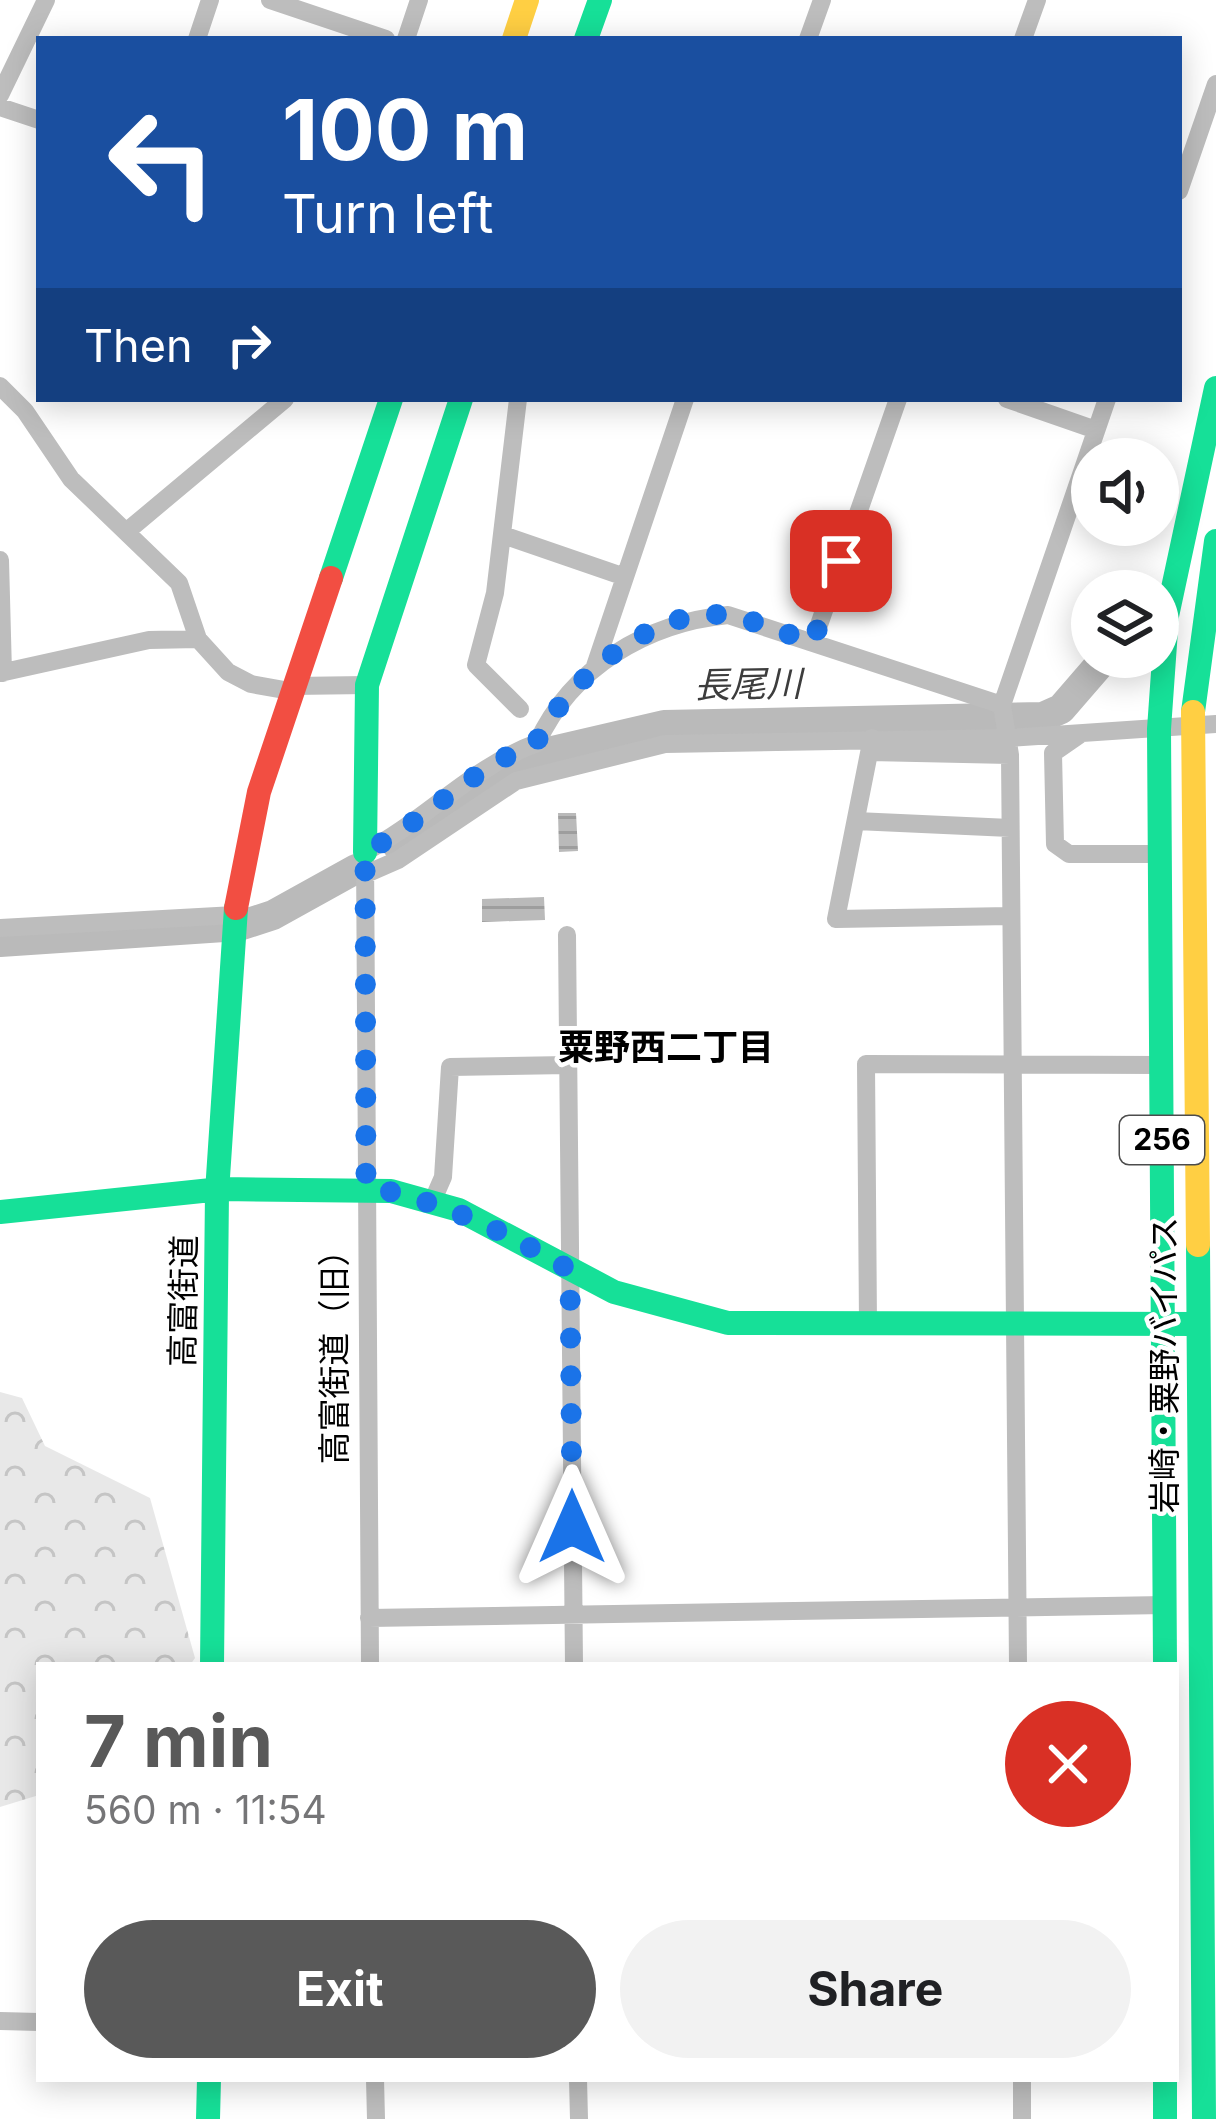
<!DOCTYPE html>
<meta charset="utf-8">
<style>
:root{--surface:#fff;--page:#f2f2f2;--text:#202124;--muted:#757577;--accent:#595959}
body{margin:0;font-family:Inter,"Noto Sans JP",sans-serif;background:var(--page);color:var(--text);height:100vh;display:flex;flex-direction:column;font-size:45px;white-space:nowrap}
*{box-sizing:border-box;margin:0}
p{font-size:39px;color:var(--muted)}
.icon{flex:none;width:66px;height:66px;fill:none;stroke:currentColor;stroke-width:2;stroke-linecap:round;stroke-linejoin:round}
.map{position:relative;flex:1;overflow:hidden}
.panel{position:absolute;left:36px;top:1662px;width:1143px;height:420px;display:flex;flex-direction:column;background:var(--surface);border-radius:0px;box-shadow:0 6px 30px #0003}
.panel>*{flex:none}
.guide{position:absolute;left:36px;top:36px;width:1146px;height:366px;border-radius:0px;box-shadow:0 6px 30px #0003;background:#1a4fa0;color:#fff;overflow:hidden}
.tools{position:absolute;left:1071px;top:438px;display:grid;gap:24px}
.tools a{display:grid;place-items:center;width:108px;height:108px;border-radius:50%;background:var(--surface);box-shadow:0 6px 30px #0003;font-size:60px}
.pin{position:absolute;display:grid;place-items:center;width:102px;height:102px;color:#fff;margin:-51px;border-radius:24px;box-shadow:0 6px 18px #0006}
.me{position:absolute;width:132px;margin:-66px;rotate:0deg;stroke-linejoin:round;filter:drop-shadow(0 0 9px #0008)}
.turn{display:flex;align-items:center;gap:42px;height:252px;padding:0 48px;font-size:54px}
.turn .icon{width:156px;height:156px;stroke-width:2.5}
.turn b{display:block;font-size:84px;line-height:102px}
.then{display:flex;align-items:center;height:114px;padding:0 48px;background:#0003;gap:24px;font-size:45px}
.round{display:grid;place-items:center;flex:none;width:126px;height:126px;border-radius:63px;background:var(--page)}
.head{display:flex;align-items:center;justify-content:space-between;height:204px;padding:0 48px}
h1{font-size:72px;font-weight:700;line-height:90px;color:var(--accent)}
.button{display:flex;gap:24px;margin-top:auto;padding:24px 48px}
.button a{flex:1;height:138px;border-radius:72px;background:var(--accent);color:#fff;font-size:48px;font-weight:700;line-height:138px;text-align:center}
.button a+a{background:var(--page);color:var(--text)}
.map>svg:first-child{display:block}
</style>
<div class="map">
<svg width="1216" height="2119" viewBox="0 0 1216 2119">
<defs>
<pattern id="forest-crowns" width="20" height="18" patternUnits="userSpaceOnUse" patternTransform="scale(3)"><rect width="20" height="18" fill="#e8e8e8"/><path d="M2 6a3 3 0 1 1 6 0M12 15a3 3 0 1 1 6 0" fill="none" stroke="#c5c5c5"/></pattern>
<pattern id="water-rules" width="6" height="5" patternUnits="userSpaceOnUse" patternTransform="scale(3)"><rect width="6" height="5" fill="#bababa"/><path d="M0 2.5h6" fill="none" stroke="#9e9e9e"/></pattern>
</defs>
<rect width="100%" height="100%" fill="#fff"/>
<!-- forest -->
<path fill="url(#forest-crowns)" d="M 0,1392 L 22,1398 L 45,1446 L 150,1498 L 195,1658 L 190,1665 L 39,1665 L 39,1795 L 0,1807 Z"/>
<!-- water -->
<path fill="url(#water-rules)" d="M 558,813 L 576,813 L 578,851 L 559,852 Z
M 544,897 L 545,920 L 482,922 L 482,899 Z"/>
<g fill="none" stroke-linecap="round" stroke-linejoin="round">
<!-- river -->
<path stroke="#bababa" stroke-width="30" d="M 397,845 L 504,769 L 552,751 L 664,725 L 1043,717 L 1061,709 L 1106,657
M 0,942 L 239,926 L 273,915 L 356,869"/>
<!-- street -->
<path stroke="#bdbdbd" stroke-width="18" d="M 270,0 L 386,39
M 197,39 L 210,0
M 406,39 L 419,0
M 808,39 L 822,0
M 1023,39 L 1037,0
M 0,95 L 46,0
M 0,107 L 39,120
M 1179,191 L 1216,84
M 0,386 L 25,411 L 71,479 L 179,583 L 198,639 L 228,672 L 251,684 L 290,691
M 518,399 L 495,593 L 476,665 L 520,709
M 1007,399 L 1096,430
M 126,532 L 285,399
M 503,535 L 625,577
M 0,560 L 3,673
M 813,642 L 898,399
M 595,666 L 685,399
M 0,673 L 149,640 L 198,639
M 292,686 L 367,685
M 1079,735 L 1053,753 L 1055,844 L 1069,854 L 1159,854
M 872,738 L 836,919 L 1010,916
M 870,752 L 1010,755
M 856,821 L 1010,828
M 366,874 L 398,860 L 516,781 L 665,744 L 1010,738 L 1216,724
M 0,928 L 235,915
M 567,935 L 574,1665
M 433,1200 L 443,1177 L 450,1067 L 568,1065
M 868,1325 L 866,1064 L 1163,1065
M 369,1618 L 1165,1605
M 370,1665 L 365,852 C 426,820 472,767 537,743 C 572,667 647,623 728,615 L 1002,705
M 1018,1665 L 1010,755 L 1002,705 L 1107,399
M 0,2021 L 39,2022
M 375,2079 L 376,2119
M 578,2079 L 579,2119
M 1022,2079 L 1022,2119"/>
<!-- fast -->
<path stroke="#16e098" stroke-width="24" d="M 586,39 L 600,0
M 331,578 L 391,399
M 1193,712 L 1216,541
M 365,852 L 367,685 L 461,399
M 0,1212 L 221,1189 L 391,1191 L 459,1210 L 614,1292 L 728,1323 L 1198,1324
M 1198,1245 L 1204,2119
M 212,1665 L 217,1192 L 236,908
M 1165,1665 L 1159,729 L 1167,616 L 1216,388
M 1165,2079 L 1165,2119
M 208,2119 L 209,2079"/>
<!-- slow -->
<path stroke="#ffcf43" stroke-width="24" d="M 514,39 L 527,0
M 1193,712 L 1198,1245"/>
<!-- jam -->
<path stroke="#f24e42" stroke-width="24" d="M 236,908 L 259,792 L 331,578"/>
</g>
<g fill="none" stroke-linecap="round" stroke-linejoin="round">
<!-- route -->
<path stroke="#1a73e8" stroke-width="21" stroke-dasharray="0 37.8" d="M 572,1527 L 570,1270 C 500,1229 445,1203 366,1186 L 365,852 C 426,821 472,767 536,743 C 566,681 657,602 732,616 C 759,622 786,634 813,642 L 841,561"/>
</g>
<g text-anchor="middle" stroke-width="9" stroke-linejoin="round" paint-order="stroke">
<!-- shield labels -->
<rect fill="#fff" stroke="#4c4c4c" stroke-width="3" x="1120" y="1116" width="84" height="48" rx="9"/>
<g font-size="30" font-weight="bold" fill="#000">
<text x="1162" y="1150">256</text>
</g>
<!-- street labels -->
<g font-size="33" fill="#000" stroke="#fff">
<text transform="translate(183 1301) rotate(-89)" y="12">高富街道</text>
<text transform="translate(334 1349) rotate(-90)" y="12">高富街道（旧）</text>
<text transform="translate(1164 1365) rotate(-90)" y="12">岩崎・粟野バイパス</text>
</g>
<!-- water labels -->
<g font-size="36" font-style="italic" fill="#3d3d3d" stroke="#fff">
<text transform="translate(748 684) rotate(-1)" y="13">長尾川</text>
</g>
<!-- neighbourhood labels -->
<g font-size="36" font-weight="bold" fill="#000" stroke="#fff">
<text x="666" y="1060">粟野西二丁目</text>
</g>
</g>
</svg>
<div class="tools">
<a><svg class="icon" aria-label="sound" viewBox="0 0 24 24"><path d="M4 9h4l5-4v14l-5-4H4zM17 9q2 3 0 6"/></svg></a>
<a><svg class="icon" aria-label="layers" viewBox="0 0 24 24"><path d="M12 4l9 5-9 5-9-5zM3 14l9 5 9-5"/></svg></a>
</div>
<div class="pin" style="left:841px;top:561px;background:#d93025"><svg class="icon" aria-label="arrive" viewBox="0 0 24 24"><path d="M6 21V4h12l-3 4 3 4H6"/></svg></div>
<svg class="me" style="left:572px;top:1527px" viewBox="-20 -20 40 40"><path d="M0-17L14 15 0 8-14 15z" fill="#1a73e8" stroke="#fff" stroke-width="4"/></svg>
<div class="guide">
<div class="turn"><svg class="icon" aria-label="left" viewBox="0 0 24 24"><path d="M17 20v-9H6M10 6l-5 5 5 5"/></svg><div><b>100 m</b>Turn left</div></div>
<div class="then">Then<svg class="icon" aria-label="right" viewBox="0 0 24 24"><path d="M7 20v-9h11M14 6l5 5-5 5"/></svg></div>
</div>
<section class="panel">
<div class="head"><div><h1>7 min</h1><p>560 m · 11:54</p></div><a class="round" style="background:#d93025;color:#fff"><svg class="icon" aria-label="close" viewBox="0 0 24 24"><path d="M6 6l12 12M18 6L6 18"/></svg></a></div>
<div class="button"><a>Exit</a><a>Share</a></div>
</section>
</div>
